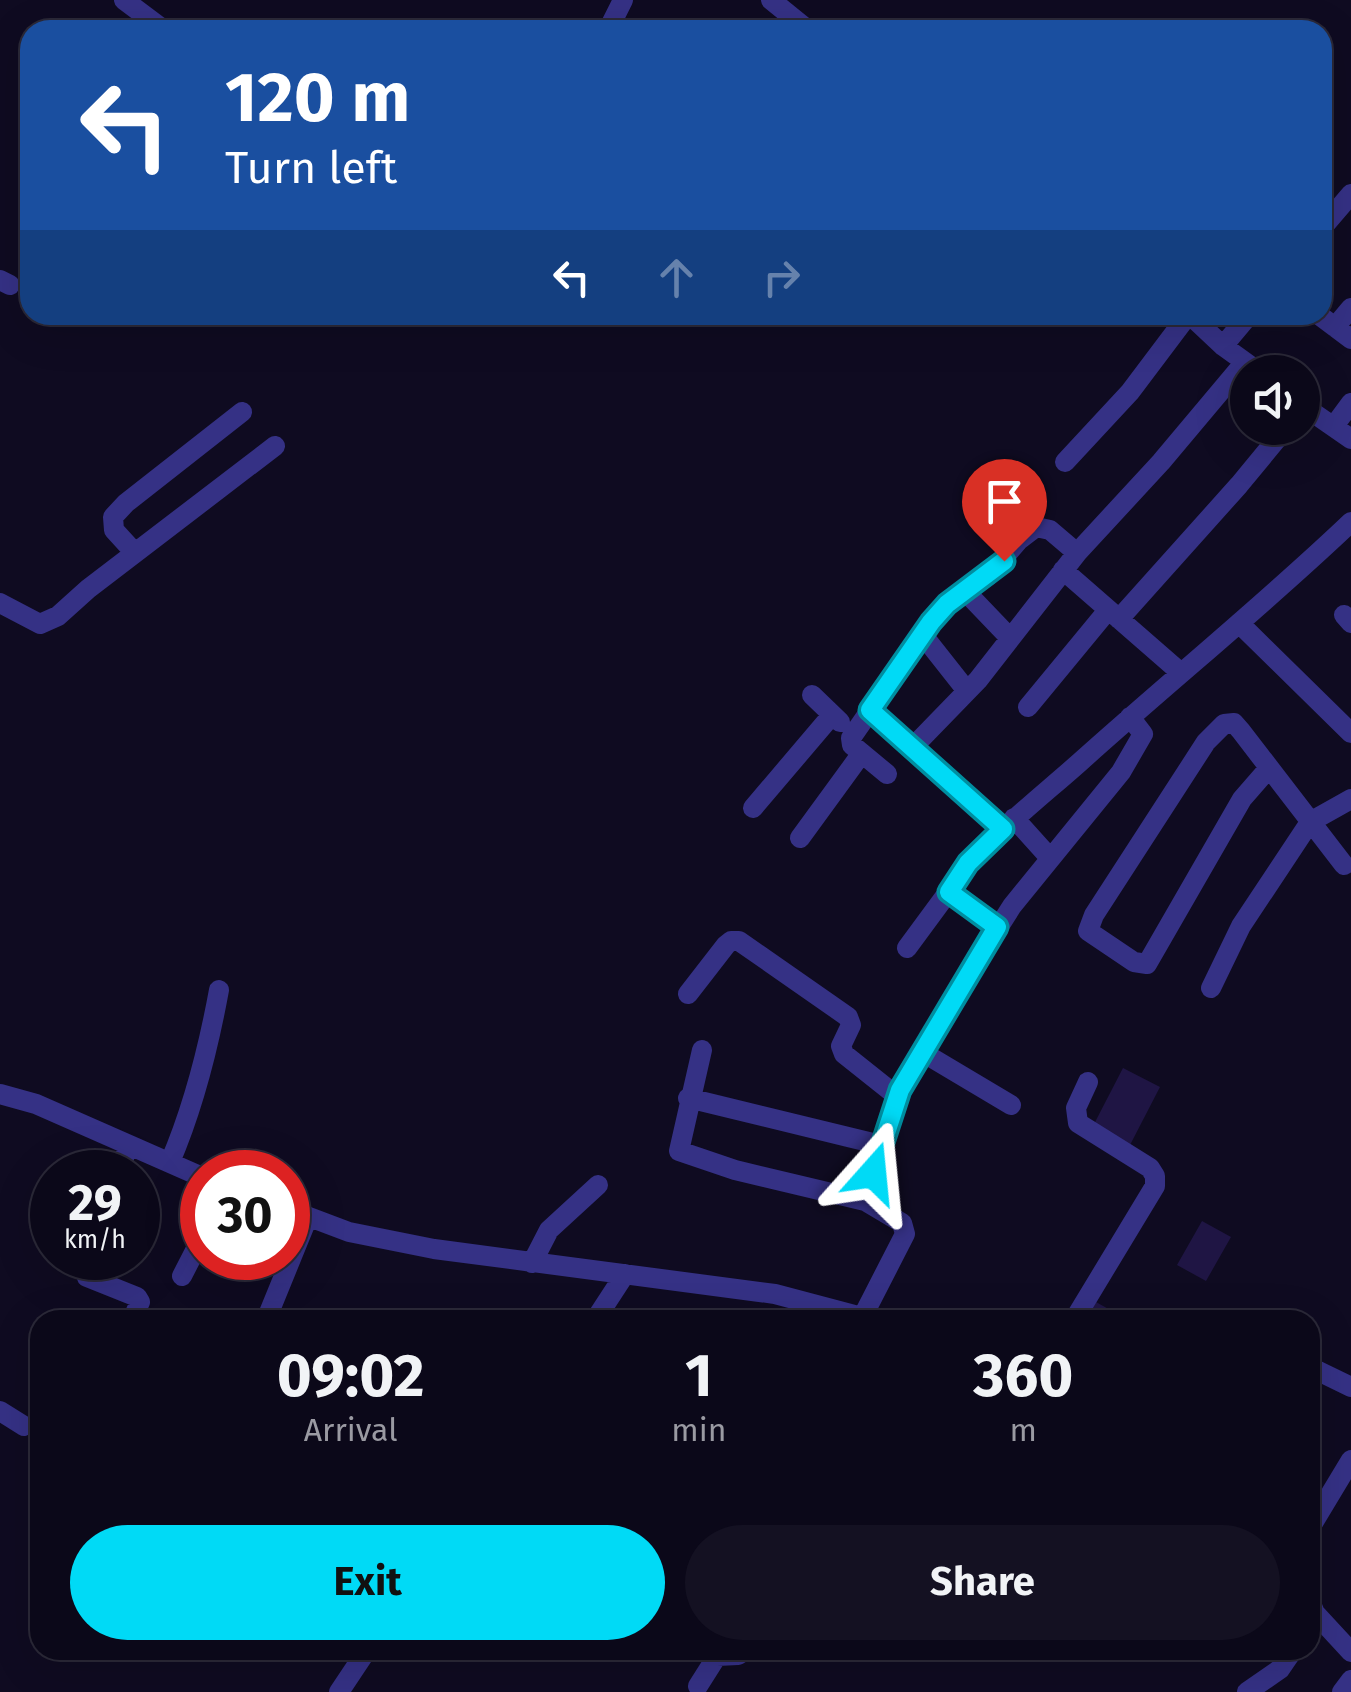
<!DOCTYPE html>
<style>
:root{--surface:#0b0819;--page:#141122;--text:#f1f3f6;--muted:#9a9aa2;--line:#2b2938;--accent:#00daf6}
body{margin:0;font-family:"Fira Sans",sans-serif;background:var(--page);color:var(--text);height:100vh;display:flex;flex-direction:column;font-size:38px;white-space:nowrap}
*{box-sizing:border-box;margin:0}
p{font-size:32px;color:var(--muted)}
.icon{flex:none;width:55px;height:55px;fill:none;stroke:currentColor;stroke-width:2;stroke-linecap:round;stroke-linejoin:round}
.map{position:relative;flex:1;overflow:hidden}
.details{position:absolute;left:30px;top:1310px;width:1290px;height:350px;display:flex;flex-direction:column;background:var(--surface);border-radius:30px;box-shadow:0 10px 40px #0002,0 0 0 2px var(--line)}
.details>*{flex:none}
.hud{position:absolute;left:20px;top:20px;width:1312px;height:305px;border-radius:30px;box-shadow:0 10px 40px #0002,0 0 0 2px var(--line);background:#1a4fa0;color:#fff;overflow:hidden}
.tools{position:absolute;left:1230px;top:355px;display:grid;gap:20px}
.tools a{display:grid;place-items:center;width:90px;height:90px;border-radius:50%;background:var(--surface);box-shadow:0 10px 40px #0002,0 0 0 2px var(--line);font-size:50px}
.speed{position:absolute;left:30px;top:1150px;display:flex;gap:20px;font-size:50px;font-weight:700;text-align:center}
.speed>*{display:grid;place-content:center;width:130px;height:130px;border-radius:50%;background:var(--surface);box-shadow:0 10px 40px #0002,0 0 0 2px var(--line);line-height:1}
.speed small{font-size:25px;font-weight:400}
.speed .limit{border:15px solid #d22;background:#fff;color:#111}
.pin{position:absolute;display:grid;place-items:center;width:85px;height:85px;color:#fff;margin:-102px -42px;border-radius:50% 50% 50% 0;rotate:-45deg;box-shadow:0 0 10px #0007}
.pin .icon{rotate:45deg}
.me{position:absolute;width:110px;margin:-55px;rotate:18deg;stroke-linejoin:round;filter:drop-shadow(0 0 8px #0008)}
.turn{display:flex;align-items:center;gap:35px;height:210px;padding:0 40px;font-size:45px}
.turn .icon{width:130px;height:130px;stroke-width:2.5}
.turn b{display:block;font-size:70px;line-height:85px}
.lanes{display:flex;align-items:center;height:95px;padding:0 40px;background:#0003;justify-content:center;gap:50px;direction:ltr}
.lanes .off{opacity:.35}
.eta{display:flex;justify-content:space-evenly;align-items:center;height:170px;text-align:center}
.eta b{font-size:60px;font-weight:700;line-height:70px}
.primary-button{display:flex;gap:20px;margin-top:auto;padding:20px 40px}
.primary-button a{flex:1;height:115px;border-radius:60px;background:var(--accent);color:#111;font-size:40px;font-weight:700;line-height:115px;text-align:center}
.primary-button a+a{background:var(--page);color:var(--text)}
.map>svg:first-child{display:block}
</style>
<div class="map">
<svg width="1351" height="1692" viewBox="0 0 1351 1692">
<rect width="100%" height="100%" fill="#0f0b21"/>
<!-- building -->
<path fill="#1f1544" d="M 1123,1068 L 1160,1087 L 1130,1145 L 1093,1126 Z
M 1202,1221 L 1231,1237 L 1206,1281 L 1177,1265 Z
M 1096,1302 L 1128,1320 L 1086,1320 Z"/>
<g fill="none" stroke-linecap="round" stroke-linejoin="round">
<!-- minor -->
<path stroke="#353185" stroke-width="20" d="M 124,0 L 164,30
M 771,0 L 808,30
M 608,30 L 623,0
M 1322,228 L 1351,194
M 0,280 L 10,285
M 1190,315 L 1223,346 L 1259,372
M 1319,315 L 1351,339
M 1335,327 L 1351,308
M 1223,346 L 1249,315
M 1302,405 L 1351,439
M 1334,426 L 1351,403
M 1065,462 L 1130,392 L 1188,315
M 135,553 L 114,530 L 113,517 L 126,503 L 242,412
M 1063,570 L 1180,672
M 965,591 L 1010,638
M 0,603 L 40,624 L 58,616 L 88,589 L 275,446
M 1344,615 L 1351,623
M 1119,619 L 1239,485 L 1286,428
M 1239,623 L 1351,733
M 922,634 L 967,691
M 812,695 L 840,722
M 1028,707 L 1108,610
M 870,710 L 1003,829
M 912,748 L 978,680 L 1077,553 L 1161,462 L 1245,362
M 1269,768 L 1242,799 L 1147,964 L 1134,962 L 1088,931 L 1094,915 L 1206,742 L 1224,724 L 1234,723 L 1241,731 L 1344,865
M 887,774 L 852,745 L 851,738 L 931,623 L 947,604 L 988,576 L 1019,540 L 1036,527 L 1050,530 L 1077,553
M 753,808 L 832,715
M 1014,818 L 1050,858
M 800,838 L 862,753
M 949,891 C 984,840 1034,803 1080,762 C 1170,681 1264,605 1351,522
M 907,948 L 949,891 L 997,927
M 1211,988 L 1241,926 L 1310,822 L 1351,799
M 688,994 L 726,945 L 731,941 L 739,941 L 848,1017 L 851,1025 L 841,1046 L 844,1054 L 898,1097
M 702,1050 L 679,1151 L 735,1170 L 865,1201
M 922,1052 L 1011,1105
M 0,1094 L 36,1104 L 202,1177
M 688,1098 L 881,1145
M 170,1162 C 194,1106 208,1050 219,990
M 119,1172 L 128,1146
M 288,1209 L 349,1232 L 434,1249 L 775,1294 L 873,1320
M 88,1258 L 87,1277 L 137,1297 L 140,1302 L 132,1320
M 532,1263 L 549,1230 L 598,1185
M 182,1276 L 202,1237
M 863,1316 L 905,1234 L 902,1223 L 865,1201 L 901,1090 L 954,997 L 1012,906 L 1121,772 L 1143,734 L 1130,717
M 266,1320 L 308,1217
M 595,1320 L 625,1274
M 1074,1320 L 1155,1186 L 1155,1176 L 1150,1168 L 1078,1123 L 1076,1108 L 1088,1082
M 1310,1367 L 1351,1387
M 0,1411 L 24,1426
M 1310,1528 L 1351,1460
M 1310,1601 L 1315,1613 L 1351,1652
M 698,1686 L 717,1656 L 738,1655 L 746,1650
M 339,1692 L 367,1650
M 1247,1692 L 1280,1669 L 1293,1650
M 1342,1692 L 1351,1680"/>
</g>
<g fill="none" stroke-linecap="round" stroke-linejoin="round">
<defs>
<path id="route" d="M 873,1173 L 900,1090 L 997,927 L 949,892 L 968,863 L 1003,829 L 870,710 L 931,622 L 947,604 L 1004,561"/>
</defs>
<!-- route casing -->
<use href="#route" stroke="#008ea0" stroke-width="25"/>
<!-- route -->
<use href="#route" stroke="#00daf6" stroke-width="18"/>
</g>
</svg>
<div class="tools">
<a><svg class="icon" aria-label="sound" viewBox="0 0 24 24"><path d="M4 9h4l5-4v14l-5-4H4zM17 9q2 3 0 6"/></svg></a>
</div>
<div class="speed"><div>29<small>km/h</small></div><div class="limit">30</div></div>
<div class="pin" style="left:1004px;top:561px;background:#d93025"><svg class="icon" aria-label="arrive" viewBox="0 0 24 24"><path d="M6 21V4h12l-3 4 3 4H6"/></svg></div>
<svg class="me" style="left:873px;top:1173px" viewBox="-20 -20 40 40"><path d="M0-17L14 15 0 8-14 15z" fill="#00daf6" stroke="#fff" stroke-width="4"/></svg>
<div class="hud">
<div class="turn"><svg class="icon" aria-label="left" viewBox="0 0 24 24"><path d="M17 20v-9H6M10 6l-5 5 5 5"/></svg><div><b>120 m</b>Turn left</div></div>
<div class="lanes"><svg class="icon" aria-label="left" viewBox="0 0 24 24"><path d="M17 20v-9H6M10 6l-5 5 5 5"/></svg><svg class="icon off" aria-label="ahead" viewBox="0 0 24 24"><path d="M12 20V5M6 11l6-6 6 6"/></svg><svg class="icon off" aria-label="right" viewBox="0 0 24 24"><path d="M7 20v-9h11M14 6l5 5-5 5"/></svg></div>
</div>
<section class="details">
<div class="eta">
<div><b>09:02</b><p>Arrival</p></div>
<div><b>1</b><p>min</p></div>
<div><b>360</b><p>m</p></div>
</div>
<div class="primary-button"><a>Exit</a><a>Share</a></div>
</section>
</div>
